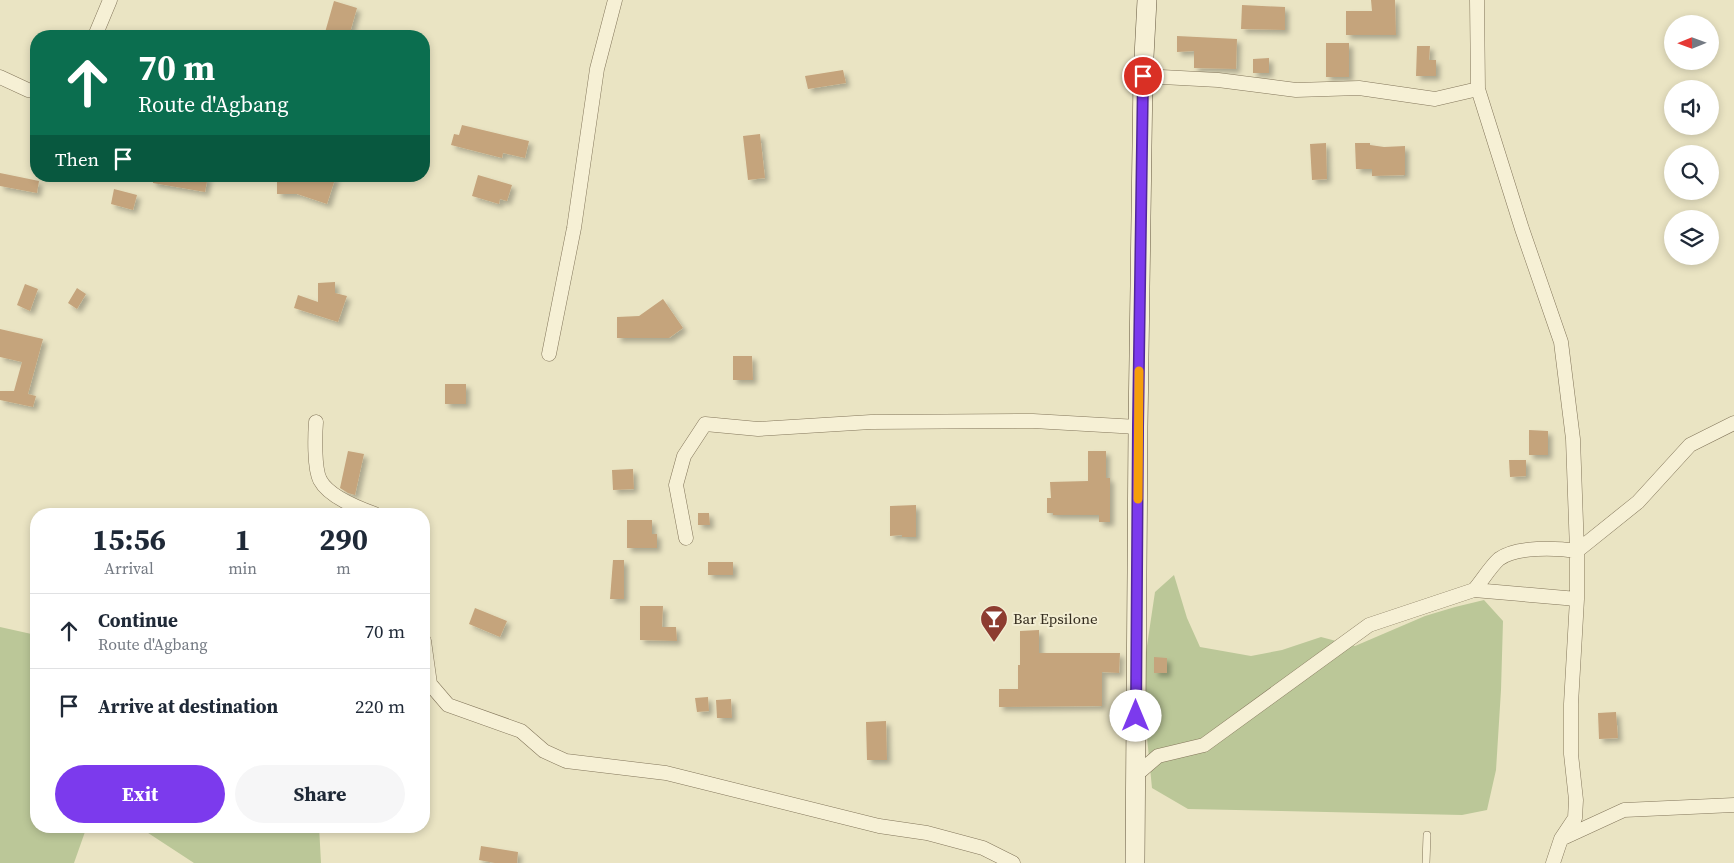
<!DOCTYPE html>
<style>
:root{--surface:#fff;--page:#f6f6f7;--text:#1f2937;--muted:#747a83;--line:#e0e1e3;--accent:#7c3aed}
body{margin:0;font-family:"Source Serif 4",serif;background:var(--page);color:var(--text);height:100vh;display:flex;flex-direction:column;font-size:19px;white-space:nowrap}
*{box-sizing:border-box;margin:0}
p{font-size:16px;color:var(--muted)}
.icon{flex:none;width:28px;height:28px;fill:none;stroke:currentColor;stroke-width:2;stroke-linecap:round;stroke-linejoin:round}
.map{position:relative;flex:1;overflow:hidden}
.details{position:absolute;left:30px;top:508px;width:400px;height:325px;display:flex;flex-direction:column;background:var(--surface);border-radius:20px;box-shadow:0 2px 8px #0003}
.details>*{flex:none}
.hud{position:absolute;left:30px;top:30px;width:400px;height:152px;border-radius:20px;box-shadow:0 2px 8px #0003;background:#0b6e4f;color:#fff;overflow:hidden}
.needle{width:32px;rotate:269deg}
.buttons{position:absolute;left:1664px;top:15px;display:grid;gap:10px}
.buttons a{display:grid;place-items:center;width:55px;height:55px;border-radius:50%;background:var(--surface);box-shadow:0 2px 8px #0003;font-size:25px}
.pin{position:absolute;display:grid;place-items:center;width:42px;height:42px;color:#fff;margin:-21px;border:2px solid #fff;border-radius:50%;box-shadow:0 1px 5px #0007}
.me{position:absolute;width:55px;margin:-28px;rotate:0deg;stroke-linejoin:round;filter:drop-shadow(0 0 4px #0008)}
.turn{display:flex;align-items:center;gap:18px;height:105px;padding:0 25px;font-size:22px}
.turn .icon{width:65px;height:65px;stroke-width:2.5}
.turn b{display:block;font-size:35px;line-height:42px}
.then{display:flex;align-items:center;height:48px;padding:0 25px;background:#0003;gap:10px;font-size:19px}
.eta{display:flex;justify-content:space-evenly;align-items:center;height:85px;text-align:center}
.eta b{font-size:30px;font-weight:700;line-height:35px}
.primary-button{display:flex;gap:10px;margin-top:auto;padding:10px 25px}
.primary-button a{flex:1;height:58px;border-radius:30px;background:var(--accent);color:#fff;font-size:20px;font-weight:700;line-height:58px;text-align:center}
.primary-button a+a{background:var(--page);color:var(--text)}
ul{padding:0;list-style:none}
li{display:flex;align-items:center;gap:15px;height:75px;padding:0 25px;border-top:1px solid var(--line)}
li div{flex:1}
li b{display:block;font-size:19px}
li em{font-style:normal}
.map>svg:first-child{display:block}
</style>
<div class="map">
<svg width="1734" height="863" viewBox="0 0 1734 863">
<defs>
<filter id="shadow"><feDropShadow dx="4" dy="4" stdDeviation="2.5" flood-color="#0004"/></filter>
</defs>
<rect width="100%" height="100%" fill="#eae4c3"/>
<!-- green -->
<path fill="#bbc798" d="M 1174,575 L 1187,618 L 1200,647 L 1251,656 L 1282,650 L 1321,637 L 1355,646 L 1425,616 L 1455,607 L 1484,600 L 1503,621 L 1501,690 L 1496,770 L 1487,810 L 1462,815 L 1188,809 L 1152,788 L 1146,727 L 1145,659 L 1155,592 Z
M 0,627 L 36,635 L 36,826 L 319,826 L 321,863 L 194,863 L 142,829 L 86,829 L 74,863 L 0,863 Z"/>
<!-- building -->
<path fill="#c5a47c" filter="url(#shadow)" d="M 1371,0 L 1395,0 L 1396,35 L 1346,35 L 1346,11 L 1372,11 Z
M 334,1 L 357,8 L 349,36 L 324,36 Z
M 1242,5 L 1285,7 L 1285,30 L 1241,29 Z
M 1177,36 L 1237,39 L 1236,69 L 1194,68 L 1194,51 L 1177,52 Z
M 1326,43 L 1349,43 L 1349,77 L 1326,77 Z
M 1417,46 L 1430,46 L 1429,60 L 1436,60 L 1436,76 L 1416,76 Z
M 1269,58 L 1269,73 L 1253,73 L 1253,59 Z
M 843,70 L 846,83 L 808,89 L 805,76 Z
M 462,125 L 529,141 L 525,158 L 503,153 L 502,158 L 451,145 L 454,134 L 459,135 Z
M 760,134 L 765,178 L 748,180 L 743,136 Z
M 1326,143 L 1327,179 L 1312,180 L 1310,144 Z
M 1355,143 L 1370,143 L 1370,145 L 1384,147 L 1405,146 L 1405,175 L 1372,176 L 1372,169 L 1356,169 Z
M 0,173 L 39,181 L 37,193 L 0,186 Z
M 478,175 L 512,185 L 507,201 L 500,199 L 499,204 L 472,196 Z
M 153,176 L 208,176 L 205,192 L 153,183 Z
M 277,176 L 336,176 L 327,204 L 297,194 L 277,194 Z
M 114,189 L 137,195 L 133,210 L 111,204 Z
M 335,282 L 335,293 L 347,296 L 338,322 L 294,308 L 298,295 L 318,302 L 318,283 Z
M 25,284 L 38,289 L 30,311 L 17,305 Z
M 77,288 L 86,294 L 77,309 L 68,303 Z
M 663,299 L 683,328 L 669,338 L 617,338 L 617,317 L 639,316 Z
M 0,329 L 43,339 L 28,394 L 36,396 L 33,407 L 0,400 L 0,391 L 14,391 L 22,362 L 0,357 Z
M 733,356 L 752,356 L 753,380 L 733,380 Z
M 445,384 L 466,384 L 466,404 L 445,404 Z
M 1529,430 L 1548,431 L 1548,455 L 1529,455 Z
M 348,451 L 364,454 L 355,495 L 348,493 L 340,488 Z
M 1088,451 L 1106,451 L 1106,478 L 1110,478 L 1110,522 L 1099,522 L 1099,515 L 1053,515 L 1053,513 L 1047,513 L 1047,498 L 1051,498 L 1050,482 L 1088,481 Z
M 1509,460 L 1526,460 L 1526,476 L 1510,477 Z
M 633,469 L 634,489 L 613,490 L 612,470 Z
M 916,505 L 916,537 L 902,537 L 902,535 L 890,536 L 890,506 Z
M 698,513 L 709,513 L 710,525 L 698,525 Z
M 627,520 L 652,520 L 652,534 L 657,534 L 657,548 L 627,548 Z
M 613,560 L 624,560 L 624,599 L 610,599 Z
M 708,562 L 733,562 L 733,575 L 708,575 Z
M 640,606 L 663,606 L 662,627 L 676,627 L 677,641 L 640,640 Z
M 475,608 L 507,621 L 500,637 L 469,624 Z
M 1039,630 L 1039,653 L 1120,653 L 1119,673 L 1102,672 L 1102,706 L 999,707 L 999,689 L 1018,689 L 1018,665 L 1020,665 L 1020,631 Z
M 1154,657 L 1167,658 L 1167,673 L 1154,673 Z
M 708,697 L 709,711 L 697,712 L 695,698 Z
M 731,699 L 732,718 L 717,718 L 716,700 Z
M 1616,712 L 1618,738 L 1599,739 L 1598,713 Z
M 886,721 L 887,760 L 867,760 L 866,722 Z
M 481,846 L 518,852 L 517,863 L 495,863 L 479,860 Z"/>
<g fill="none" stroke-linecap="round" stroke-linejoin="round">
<defs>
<path id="lane" d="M 1426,863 L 1427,835"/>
<path id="street" d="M 95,36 L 110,0
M 1143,76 L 1218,80 L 1296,90 L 1359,88 L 1435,99 L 1478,89
M 0,77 L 28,90 L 36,91
M 549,354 L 574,228 L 597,69 L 615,0
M 316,422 C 315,435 314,468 320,480 C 329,497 358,508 375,514
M 686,538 L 676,485 L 684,456 L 705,424 L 758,429 L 871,422 L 1033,421 L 1138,427
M 1474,590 C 1482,581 1490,567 1499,559 C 1516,546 1557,548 1577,551 L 1573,439 L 1561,342 L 1522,229 L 1478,89 L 1477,0
M 424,641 L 430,684 L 448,705 L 521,731 L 544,751 L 566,761 L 666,773 L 879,826 L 927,833 L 983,848 L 1013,863
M 1136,775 L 1158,756 L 1204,745 L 1369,625 L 1474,590 L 1577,599 L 1577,551 L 1638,502 L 1690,445 L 1734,423
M 1561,839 L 1624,810 L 1734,805
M 1553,863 L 1561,839 L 1575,818 L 1576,800 L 1571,754 L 1571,704 L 1577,599"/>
<path id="secondary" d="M 1135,863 L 1138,427 L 1143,76 L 1147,0"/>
</defs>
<!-- lane casing -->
<use href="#lane" stroke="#83765b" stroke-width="8"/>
<!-- street casing -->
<use href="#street" stroke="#83765b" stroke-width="15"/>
<!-- secondary casing -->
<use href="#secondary" stroke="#64573f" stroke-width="20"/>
<!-- lane -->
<use href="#lane" stroke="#f6f0d5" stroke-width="7"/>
<!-- street -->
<use href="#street" stroke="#f6f0d5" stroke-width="14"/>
<!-- secondary -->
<use href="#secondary" stroke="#f6f0d5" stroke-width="19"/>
</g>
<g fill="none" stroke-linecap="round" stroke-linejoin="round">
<defs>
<path id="route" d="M 1136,716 L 1138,427 L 1143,76"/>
</defs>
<!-- route casing -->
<use href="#route" stroke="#51269a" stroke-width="12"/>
<!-- route -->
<use href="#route" stroke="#7c3aed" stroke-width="9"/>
<!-- slow -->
<path stroke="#f59e0b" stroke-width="9" d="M 1138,499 L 1139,371"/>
</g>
<!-- icons -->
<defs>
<symbol id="bar-pin" viewBox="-11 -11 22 30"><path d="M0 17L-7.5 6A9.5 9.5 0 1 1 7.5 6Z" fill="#8d3c30" stroke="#f2edd2"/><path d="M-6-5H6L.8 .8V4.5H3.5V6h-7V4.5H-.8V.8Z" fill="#fff"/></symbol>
</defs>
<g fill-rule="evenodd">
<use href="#bar-pin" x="978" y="603" width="32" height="43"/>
</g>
<g text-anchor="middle" stroke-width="4" stroke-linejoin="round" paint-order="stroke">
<!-- poi labels -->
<g font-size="15" fill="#342c1e" stroke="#f2edd2" text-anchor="start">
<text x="1013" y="624">Bar Epsilone</text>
</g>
</g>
</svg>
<div class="buttons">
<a><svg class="needle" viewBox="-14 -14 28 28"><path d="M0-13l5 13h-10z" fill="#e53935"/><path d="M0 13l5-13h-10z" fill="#747a83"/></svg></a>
<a><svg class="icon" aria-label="sound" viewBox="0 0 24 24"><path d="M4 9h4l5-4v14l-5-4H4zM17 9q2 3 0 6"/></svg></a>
<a><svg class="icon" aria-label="search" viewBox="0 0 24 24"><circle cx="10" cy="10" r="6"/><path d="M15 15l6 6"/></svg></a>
<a><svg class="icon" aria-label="layers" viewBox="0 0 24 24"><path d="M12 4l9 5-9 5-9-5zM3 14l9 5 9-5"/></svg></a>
</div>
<div class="pin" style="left:1143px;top:76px;background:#d93025"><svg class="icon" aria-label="arrive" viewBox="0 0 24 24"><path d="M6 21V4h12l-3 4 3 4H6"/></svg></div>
<svg class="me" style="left:1136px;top:716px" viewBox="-20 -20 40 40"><circle r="19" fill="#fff"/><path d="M0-13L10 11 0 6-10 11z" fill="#7c3aed"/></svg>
<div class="hud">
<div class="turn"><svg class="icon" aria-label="ahead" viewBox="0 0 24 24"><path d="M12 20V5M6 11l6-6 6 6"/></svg><div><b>70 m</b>Route d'Agbang</div></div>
<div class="then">Then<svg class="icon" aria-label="arrive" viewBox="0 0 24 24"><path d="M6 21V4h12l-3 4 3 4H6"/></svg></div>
</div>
<section class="details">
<div class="eta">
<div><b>15:56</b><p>Arrival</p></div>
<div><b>1</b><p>min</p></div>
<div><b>290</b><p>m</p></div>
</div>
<ul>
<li><svg class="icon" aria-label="ahead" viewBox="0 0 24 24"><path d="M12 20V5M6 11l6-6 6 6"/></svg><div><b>Continue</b><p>Route d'Agbang</p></div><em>70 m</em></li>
<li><svg class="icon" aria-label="arrive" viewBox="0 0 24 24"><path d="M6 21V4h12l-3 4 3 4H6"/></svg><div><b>Arrive at destination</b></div><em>220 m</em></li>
</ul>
<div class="primary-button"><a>Exit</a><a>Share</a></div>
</section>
</div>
